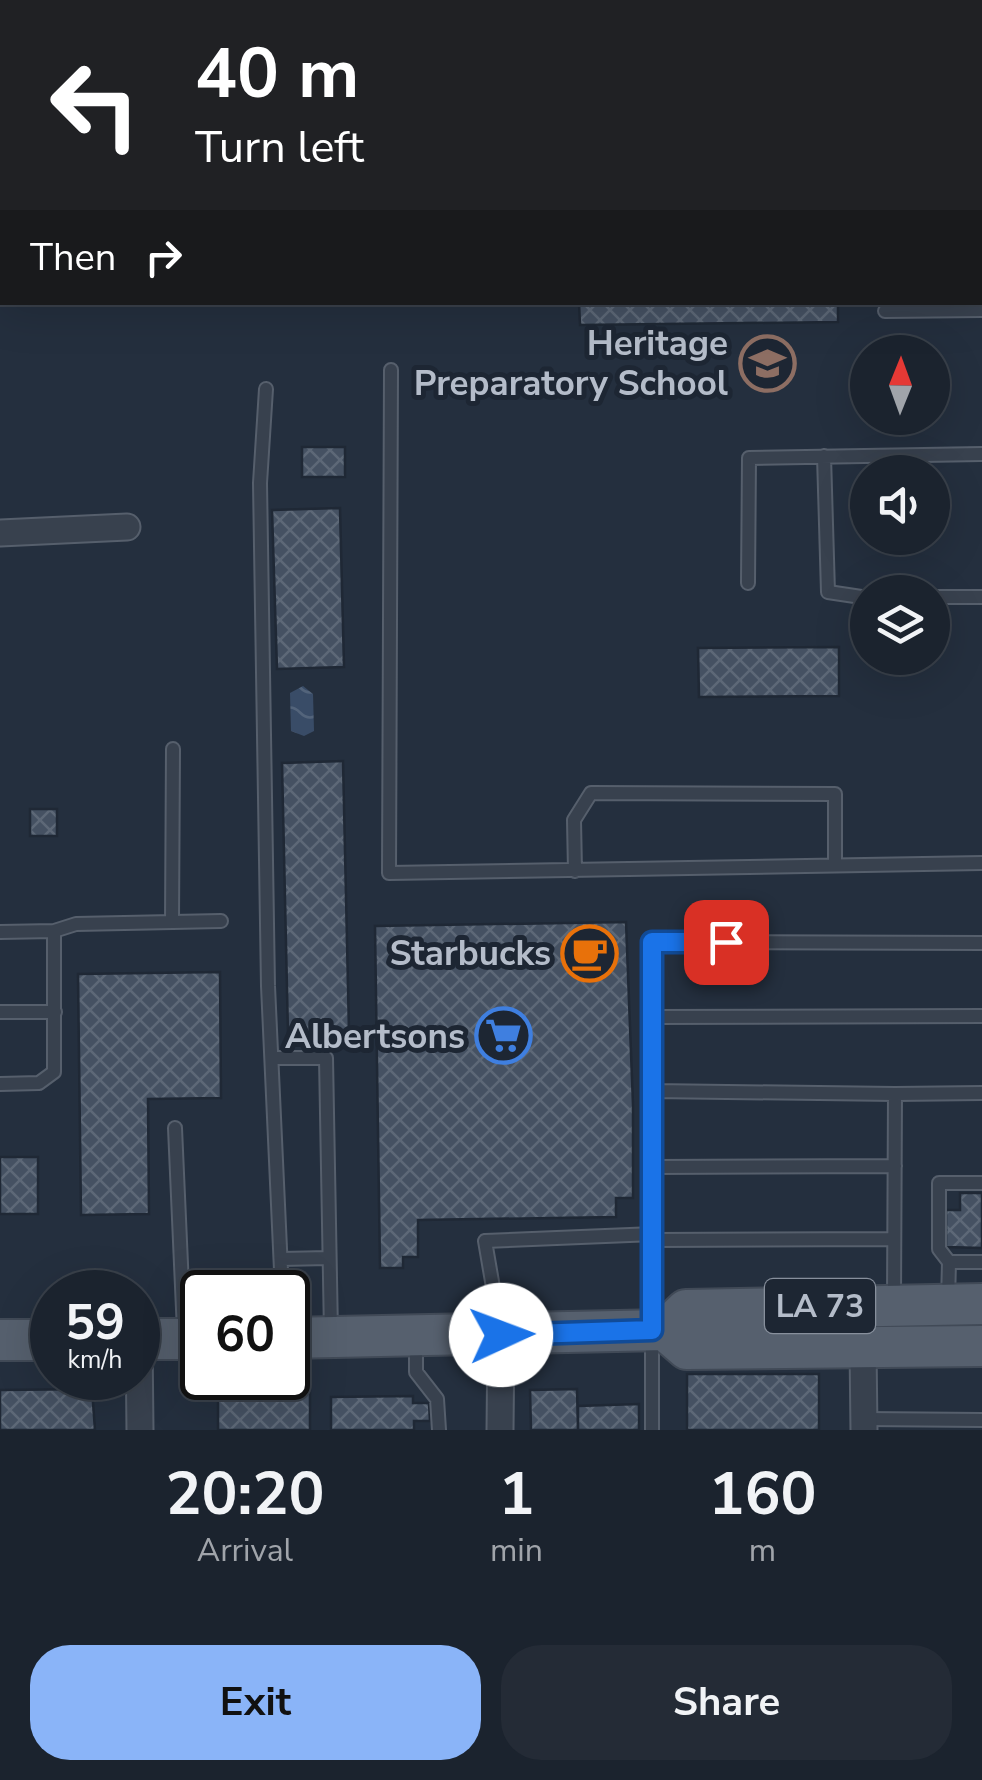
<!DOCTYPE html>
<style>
:root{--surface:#1b232e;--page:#242b36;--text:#f1f3f6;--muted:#a0a4aa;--line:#39404a;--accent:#8ab4f8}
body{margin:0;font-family:"Nunito Sans",sans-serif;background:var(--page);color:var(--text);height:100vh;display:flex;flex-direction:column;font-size:38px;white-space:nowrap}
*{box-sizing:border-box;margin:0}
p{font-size:32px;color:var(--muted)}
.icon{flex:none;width:55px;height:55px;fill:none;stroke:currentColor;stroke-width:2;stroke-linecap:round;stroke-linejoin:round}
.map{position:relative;height:1430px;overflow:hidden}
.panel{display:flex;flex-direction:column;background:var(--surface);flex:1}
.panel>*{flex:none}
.guide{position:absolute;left:0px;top:0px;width:982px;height:305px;box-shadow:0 10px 40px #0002,0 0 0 2px var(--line);background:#202124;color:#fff;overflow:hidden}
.needle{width:65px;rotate:1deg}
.fabs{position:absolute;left:850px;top:335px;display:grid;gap:20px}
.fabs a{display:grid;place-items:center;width:100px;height:100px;border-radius:50%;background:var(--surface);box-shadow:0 10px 40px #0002,0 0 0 2px var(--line);font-size:50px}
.speed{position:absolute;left:30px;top:1270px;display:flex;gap:20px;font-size:50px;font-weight:700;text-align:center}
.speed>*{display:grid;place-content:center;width:130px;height:130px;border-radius:50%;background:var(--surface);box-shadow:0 10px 40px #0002,0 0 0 2px var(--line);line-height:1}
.speed small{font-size:25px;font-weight:400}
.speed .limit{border:5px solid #111;border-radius:15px;background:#fff;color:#111}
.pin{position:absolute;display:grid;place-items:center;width:85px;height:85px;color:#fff;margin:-42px;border-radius:20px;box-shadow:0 5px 15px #0006}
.me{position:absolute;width:110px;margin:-55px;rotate:88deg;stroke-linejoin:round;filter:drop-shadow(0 0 8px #0008)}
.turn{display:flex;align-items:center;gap:35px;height:210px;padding:0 30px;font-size:45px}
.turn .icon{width:130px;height:130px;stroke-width:2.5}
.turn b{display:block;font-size:70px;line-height:85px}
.then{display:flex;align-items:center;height:95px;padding:0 30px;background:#0003;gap:20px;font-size:38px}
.eta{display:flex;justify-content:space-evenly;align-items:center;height:170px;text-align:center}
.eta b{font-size:60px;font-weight:700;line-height:70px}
.action{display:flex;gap:20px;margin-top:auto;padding:20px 30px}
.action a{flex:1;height:115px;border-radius:40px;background:var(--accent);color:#111;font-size:40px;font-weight:700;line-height:115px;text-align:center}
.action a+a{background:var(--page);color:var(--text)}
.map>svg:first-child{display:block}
</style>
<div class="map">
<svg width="982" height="1430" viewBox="0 0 982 1430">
<defs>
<pattern id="water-waves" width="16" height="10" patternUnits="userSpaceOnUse" patternTransform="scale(2.5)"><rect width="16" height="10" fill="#394c67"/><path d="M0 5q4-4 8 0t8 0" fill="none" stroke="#53647b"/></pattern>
<pattern id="building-cross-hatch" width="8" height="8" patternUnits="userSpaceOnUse" patternTransform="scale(2.5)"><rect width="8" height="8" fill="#455162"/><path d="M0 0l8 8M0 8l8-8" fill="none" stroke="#5d6877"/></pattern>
</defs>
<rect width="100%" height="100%" fill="#242f3e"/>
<!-- water -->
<path fill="url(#water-waves)" d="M 303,686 L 313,694 L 314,731 L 304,736 L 291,731 L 290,693 Z"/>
<!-- building -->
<path fill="url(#building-cross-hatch)" stroke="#1f2835" stroke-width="2.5" d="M 579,302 L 838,302 L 838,322 L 580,325 Z
M 302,447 L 345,447 L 345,477 L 302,477 Z
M 340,508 L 344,667 L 277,669 L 272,510 Z
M 839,647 L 839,696 L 699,697 L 698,648 Z
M 343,761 L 349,1032 L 288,1034 L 282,763 Z
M 30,809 L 57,809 L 57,836 L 30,836 Z
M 626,922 L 633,1105 L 633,1198 L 616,1198 L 616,1217 L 418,1220 L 418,1257 L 403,1257 L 403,1268 L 380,1268 L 375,926 Z
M 220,972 L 221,1098 L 148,1099 L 149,1214 L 81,1215 L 78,974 Z
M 0,1157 L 38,1157 L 38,1214 L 0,1214 Z
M 960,1193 L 982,1193 L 982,1248 L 946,1247 L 946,1210 L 960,1210 Z
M 687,1374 L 819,1374 L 819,1430 L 687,1430 Z
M 310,1384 L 310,1430 L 218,1430 L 218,1386 Z
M 92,1389 L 95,1430 L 0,1430 L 0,1390 Z
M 577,1389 L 578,1430 L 531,1430 L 530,1390 Z
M 413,1396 L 413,1403 L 429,1403 L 430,1421 L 414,1421 L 414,1430 L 331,1430 L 331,1397 Z
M 639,1404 L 639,1430 L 578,1430 L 578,1406 Z"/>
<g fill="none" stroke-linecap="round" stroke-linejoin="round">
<defs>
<path id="service" d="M 79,0 L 79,2
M 980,118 L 982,118
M 0,211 L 2,211
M 885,311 L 982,310
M 391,370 L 389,873 L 982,863
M 266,389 L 260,483 L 268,986 L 282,1292
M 824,456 L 828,592 L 868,598
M 748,583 L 749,458 L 982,454
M 932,597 L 982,597
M 575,871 L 574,820 L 591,793 L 835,794 L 835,864
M 172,922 L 173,749
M 54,931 L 76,924 L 221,921
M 0,932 L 54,931 L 54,1072 L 39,1083 L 0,1084
M 0,1012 L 55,1012
M 653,1017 L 982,1016
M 273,1058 L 326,1058 L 331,1333
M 653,1091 L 895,1094
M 175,1128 L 184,1332
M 654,1167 L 895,1166
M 654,1240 L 894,1239
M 281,1259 L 329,1258
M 949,1262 L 939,1249 L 939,1183 L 982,1183
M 894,1300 L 895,1094 L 982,1093
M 948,1301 L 949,1262 L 982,1262
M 500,1328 L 485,1241 L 654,1234
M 416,1340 L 416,1372 L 437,1399 L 439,1430
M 864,1419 L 982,1420
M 652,1430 L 652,942 L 982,943"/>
<path id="minor" d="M 241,0 L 241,2
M 434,0 L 434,2
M 942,0 L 942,2
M 980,87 L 982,87
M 0,533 L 127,527
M 139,1339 L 140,1430
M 863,1347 L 864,1430
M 500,1430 L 501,1335"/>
<path id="primary" d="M 665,1330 L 687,1349 L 982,1346
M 288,1338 L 665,1330 L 686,1310 L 982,1304
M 138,1339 L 202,1339
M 0,1340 L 52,1340"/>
</defs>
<!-- service casing -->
<use href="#service" stroke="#565f6c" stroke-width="16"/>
<!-- minor casing -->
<use href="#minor" stroke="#565f6c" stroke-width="29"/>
<!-- primary casing -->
<use href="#primary" stroke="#414a57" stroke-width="44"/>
<!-- service -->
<use href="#service" stroke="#38414e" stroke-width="12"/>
<!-- minor -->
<use href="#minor" stroke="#38414e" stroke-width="25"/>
<!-- primary -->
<use href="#primary" stroke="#56606e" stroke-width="40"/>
</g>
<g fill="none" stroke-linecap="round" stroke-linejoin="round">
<defs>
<path id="route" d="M 501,1335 L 652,1330 L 652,942 L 726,942"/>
</defs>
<!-- route casing -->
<use href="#route" stroke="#114b97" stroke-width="25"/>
<!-- route -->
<use href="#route" stroke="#1a73e8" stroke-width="18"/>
</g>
<!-- icons -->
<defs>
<symbol id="school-ring" viewBox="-11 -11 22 22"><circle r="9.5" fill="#1d2633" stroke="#8d6e63" stroke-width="1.5"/><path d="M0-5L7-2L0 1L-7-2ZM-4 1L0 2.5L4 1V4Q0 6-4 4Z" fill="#8d6e63"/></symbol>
<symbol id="cafe-ring" viewBox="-11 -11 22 22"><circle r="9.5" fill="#1d2633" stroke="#e8710a" stroke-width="1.5"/><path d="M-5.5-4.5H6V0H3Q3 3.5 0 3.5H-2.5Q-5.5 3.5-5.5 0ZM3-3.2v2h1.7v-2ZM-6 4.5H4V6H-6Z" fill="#e8710a"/></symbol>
<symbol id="supermarket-ring" viewBox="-11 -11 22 22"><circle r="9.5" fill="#1d2633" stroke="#3f7fe0" stroke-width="1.5"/><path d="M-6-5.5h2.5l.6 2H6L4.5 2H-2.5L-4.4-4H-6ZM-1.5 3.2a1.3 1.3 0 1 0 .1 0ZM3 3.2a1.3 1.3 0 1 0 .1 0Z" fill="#3f7fe0"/></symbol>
</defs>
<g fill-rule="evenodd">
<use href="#school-ring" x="736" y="332" width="63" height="63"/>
<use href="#cafe-ring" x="558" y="922" width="63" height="63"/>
<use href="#supermarket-ring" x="472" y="1004" width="63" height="63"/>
</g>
<g text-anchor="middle" stroke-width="10" stroke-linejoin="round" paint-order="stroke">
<!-- shield labels -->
<rect fill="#1d2633" stroke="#878f9c" stroke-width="2.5" x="765" y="1279" width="110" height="54" rx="8"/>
<g font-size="32" font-weight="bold" fill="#b4bcc9">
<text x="820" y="1317">LA 73</text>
</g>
<!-- poi labels -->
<g font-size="35" font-weight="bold" fill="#b4bcc9" stroke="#1d2633" text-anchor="end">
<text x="728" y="355">Heritage<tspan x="728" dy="40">Preparatory School</tspan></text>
<text x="551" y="965">Starbucks</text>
<text x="465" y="1048">Albertsons</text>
</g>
</g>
</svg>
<div class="fabs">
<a><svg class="needle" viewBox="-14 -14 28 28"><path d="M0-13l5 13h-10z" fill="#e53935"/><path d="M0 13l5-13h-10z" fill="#a0a4aa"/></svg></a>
<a><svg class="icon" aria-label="sound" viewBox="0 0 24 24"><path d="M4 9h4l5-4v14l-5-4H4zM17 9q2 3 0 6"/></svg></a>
<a><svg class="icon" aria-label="layers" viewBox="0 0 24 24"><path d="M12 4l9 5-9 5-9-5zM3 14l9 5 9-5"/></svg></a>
</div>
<div class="speed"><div>59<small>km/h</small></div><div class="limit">60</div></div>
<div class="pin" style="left:726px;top:942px;background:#d93025"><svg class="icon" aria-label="arrive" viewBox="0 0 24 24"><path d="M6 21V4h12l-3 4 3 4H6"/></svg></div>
<svg class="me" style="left:501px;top:1335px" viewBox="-20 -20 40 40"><circle r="19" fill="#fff"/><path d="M0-13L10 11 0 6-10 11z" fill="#1a73e8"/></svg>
<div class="guide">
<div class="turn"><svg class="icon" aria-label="left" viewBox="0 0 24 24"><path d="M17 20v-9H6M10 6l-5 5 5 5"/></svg><div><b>40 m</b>Turn left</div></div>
<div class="then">Then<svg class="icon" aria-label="right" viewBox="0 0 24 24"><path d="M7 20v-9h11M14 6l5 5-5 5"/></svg></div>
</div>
</div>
<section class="panel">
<div class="eta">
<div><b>20:20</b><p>Arrival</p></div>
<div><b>1</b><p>min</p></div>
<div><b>160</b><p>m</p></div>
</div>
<div class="action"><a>Exit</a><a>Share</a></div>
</section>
